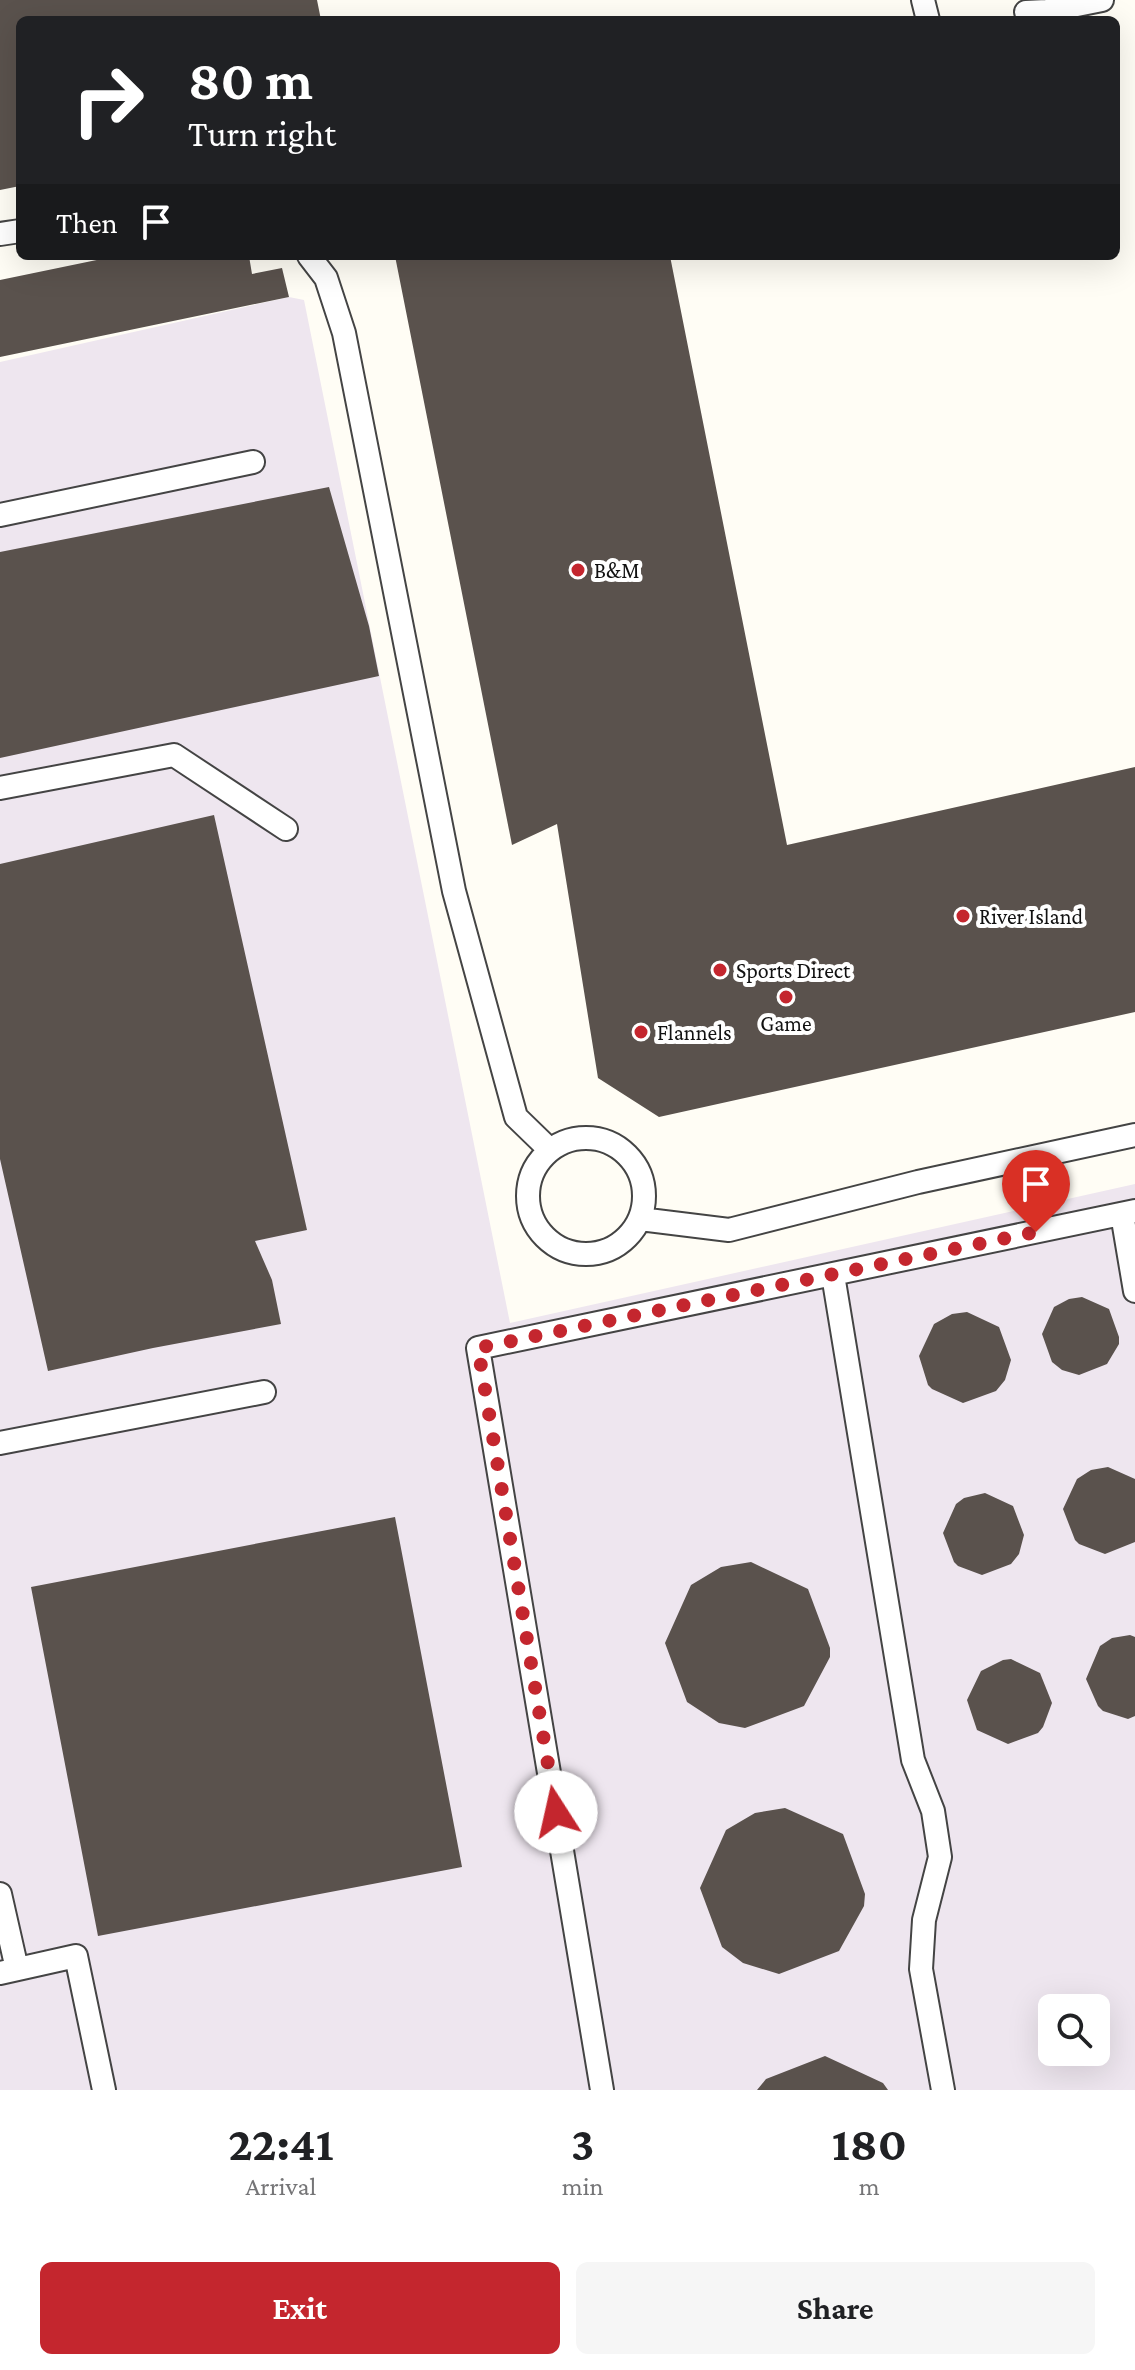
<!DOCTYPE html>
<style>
:root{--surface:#fff;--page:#f6f6f6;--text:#202124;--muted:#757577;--accent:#c4262e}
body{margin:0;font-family:"Crimson Pro",serif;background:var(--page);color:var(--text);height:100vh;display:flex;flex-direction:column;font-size:30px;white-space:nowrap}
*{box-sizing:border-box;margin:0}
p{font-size:26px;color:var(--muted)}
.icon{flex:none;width:44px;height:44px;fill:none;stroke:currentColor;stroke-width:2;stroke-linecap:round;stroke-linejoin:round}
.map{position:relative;height:2090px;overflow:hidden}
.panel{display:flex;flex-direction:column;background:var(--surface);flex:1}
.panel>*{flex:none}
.top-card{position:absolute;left:16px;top:16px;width:1104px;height:244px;border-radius:12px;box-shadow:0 8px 32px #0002;background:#202124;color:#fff;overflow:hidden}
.tools{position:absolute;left:1038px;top:1994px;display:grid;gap:16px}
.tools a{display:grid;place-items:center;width:72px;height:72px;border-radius:12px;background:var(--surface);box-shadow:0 8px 32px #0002;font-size:40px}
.pin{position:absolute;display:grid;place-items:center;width:68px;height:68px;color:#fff;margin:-82px -34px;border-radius:50% 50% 50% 0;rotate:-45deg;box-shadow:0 0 8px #0007}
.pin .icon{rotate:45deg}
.me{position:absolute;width:88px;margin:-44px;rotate:350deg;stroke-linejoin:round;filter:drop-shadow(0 0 6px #0008)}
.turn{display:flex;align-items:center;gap:28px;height:168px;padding:0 40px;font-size:36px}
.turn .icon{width:104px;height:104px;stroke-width:2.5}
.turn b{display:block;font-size:56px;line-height:68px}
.then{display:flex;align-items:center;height:76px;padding:0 40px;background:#0003;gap:16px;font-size:30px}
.eta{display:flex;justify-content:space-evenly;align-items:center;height:136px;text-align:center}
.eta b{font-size:48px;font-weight:700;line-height:56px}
.action{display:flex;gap:16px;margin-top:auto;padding:16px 40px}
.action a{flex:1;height:92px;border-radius:12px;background:var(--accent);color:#fff;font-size:32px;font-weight:700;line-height:92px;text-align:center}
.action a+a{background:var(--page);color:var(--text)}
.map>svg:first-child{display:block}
</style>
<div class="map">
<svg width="1135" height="2090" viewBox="0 0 1135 2090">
<rect width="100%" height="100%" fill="#fffdf5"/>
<!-- industrial -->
<path fill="#eee6ef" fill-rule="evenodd" d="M 289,297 L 304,300 L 510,1323 L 1135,1184 L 1135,2090 L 0,2090 L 0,362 ZM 1052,2008 L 1096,2008 L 1096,2052 L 1052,2052 Z"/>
<!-- building -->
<path fill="#5a524d" d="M 0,0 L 317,0 L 321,20 L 20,20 L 20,186 L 0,190 Z
M 116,256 L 249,256 L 252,274 L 282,268 L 289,297 L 0,357 L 0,280 Z
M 395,256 L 670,256 L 787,845 L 1135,767 L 1135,1012 L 659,1117 L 598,1078 L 557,824 L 512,845 Z
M 329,487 L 369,626 L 379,676 L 0,758 L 0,552 Z
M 214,815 L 307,1230 L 255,1241 L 272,1280 L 281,1324 L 153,1348 L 48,1371 L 0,1159 L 0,864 Z
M 1082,1297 L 1109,1309 L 1119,1337 L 1119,1344 L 1107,1364 L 1079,1375 L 1062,1370 L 1052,1362 L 1042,1334 L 1054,1307 L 1069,1299 Z
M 967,1312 L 999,1327 L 1011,1360 L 1005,1380 L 996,1391 L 963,1403 L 932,1389 L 928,1385 L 919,1356 L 934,1324 L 952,1314 Z
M 1108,1467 L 1135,1479 L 1135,1542 L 1105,1554 L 1079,1544 L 1075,1540 L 1063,1509 L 1077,1479 L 1091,1470 Z
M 985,1493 L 1013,1506 L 1024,1535 L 1019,1554 L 1011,1564 L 982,1575 L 958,1566 L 954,1562 L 943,1533 L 956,1504 L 964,1498 Z
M 395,1517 L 462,1867 L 98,1936 L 31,1587 Z
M 751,1562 L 808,1589 L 830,1648 L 830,1657 L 804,1706 L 745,1728 L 719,1723 L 687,1702 L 665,1643 L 691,1585 L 721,1567 Z
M 1130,1635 L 1135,1637 L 1135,1716 L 1128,1719 L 1103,1711 L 1098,1706 L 1086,1679 L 1100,1646 L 1112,1638 Z
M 1011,1659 L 1040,1673 L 1052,1703 L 1043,1727 L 1038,1733 L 1008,1744 L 977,1730 L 967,1700 L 981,1671 L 1003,1660 Z
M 785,1808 L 843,1834 L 865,1894 L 864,1906 L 839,1951 L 779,1974 L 743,1963 L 722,1947 L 700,1888 L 726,1830 L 755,1813 Z
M 825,2056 L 883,2083 L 888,2090 L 757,2090 L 766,2079 Z"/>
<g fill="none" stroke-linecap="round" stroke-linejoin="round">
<defs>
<path id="service" d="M 923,0 L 928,20
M 1026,12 L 1047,11 L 1102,0
M 0,234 L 20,231
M 309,256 L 326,278 L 344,333 L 454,891 L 516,1117 L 549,1149
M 0,515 L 253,462
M 0,788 L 174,755 L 286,829
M528 1196a58 58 0 1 1 116 0a58 58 0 1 1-116 0Z
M 1122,1214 L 1135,1291
M 640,1219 L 729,1230 L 918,1182 L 1135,1135
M 833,1275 L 913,1760 L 933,1811 L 940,1857 L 924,1920 L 921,1969 L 943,2090
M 0,1443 L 264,1392
M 0,1894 L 17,1969
M 0,1973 L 76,1956 L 104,2090
M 602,2090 L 478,1348 L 1135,1211"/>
</defs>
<!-- service casing -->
<use href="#service" stroke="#444" stroke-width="26"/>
<!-- service -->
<use href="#service" stroke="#fff" stroke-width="22"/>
</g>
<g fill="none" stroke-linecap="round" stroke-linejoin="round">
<!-- route -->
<path stroke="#c4262e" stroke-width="14" stroke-dasharray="0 25.2" d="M 556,1812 L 478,1348 L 1036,1232"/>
</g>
<!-- markers -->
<g fill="#c4262e" stroke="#fff" stroke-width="3">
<circle cx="578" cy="570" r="8"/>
<circle cx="963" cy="916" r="8"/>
<circle cx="720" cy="970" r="8"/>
<circle cx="786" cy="997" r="8"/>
<circle cx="641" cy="1032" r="8"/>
</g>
<g text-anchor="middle" stroke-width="8" stroke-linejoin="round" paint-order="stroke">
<!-- poi labels -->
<g font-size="22" fill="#111" stroke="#fff" text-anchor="start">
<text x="594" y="578">B&amp;M</text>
<text x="979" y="924">River Island</text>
<text x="736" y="978">Sports Direct</text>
<text x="786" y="1031" text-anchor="middle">Game</text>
<text x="657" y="1040">Flannels</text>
</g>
</g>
</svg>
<div class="tools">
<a><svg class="icon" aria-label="search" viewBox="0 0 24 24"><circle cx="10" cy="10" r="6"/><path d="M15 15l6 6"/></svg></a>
</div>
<div class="pin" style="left:1036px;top:1232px;background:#d93025"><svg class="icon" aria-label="arrive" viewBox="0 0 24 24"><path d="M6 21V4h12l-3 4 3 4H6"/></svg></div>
<svg class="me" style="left:556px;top:1812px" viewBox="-20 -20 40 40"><circle r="19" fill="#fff"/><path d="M0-13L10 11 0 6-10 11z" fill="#c4262e"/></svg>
<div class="top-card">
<div class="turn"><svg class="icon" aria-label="right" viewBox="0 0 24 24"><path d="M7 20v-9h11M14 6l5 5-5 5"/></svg><div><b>80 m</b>Turn right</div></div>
<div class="then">Then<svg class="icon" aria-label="arrive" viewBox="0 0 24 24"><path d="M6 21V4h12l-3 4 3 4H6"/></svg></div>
</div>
</div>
<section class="panel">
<div class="eta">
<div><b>22:41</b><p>Arrival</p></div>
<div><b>3</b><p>min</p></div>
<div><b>180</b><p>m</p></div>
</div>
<div class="action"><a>Exit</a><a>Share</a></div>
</section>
